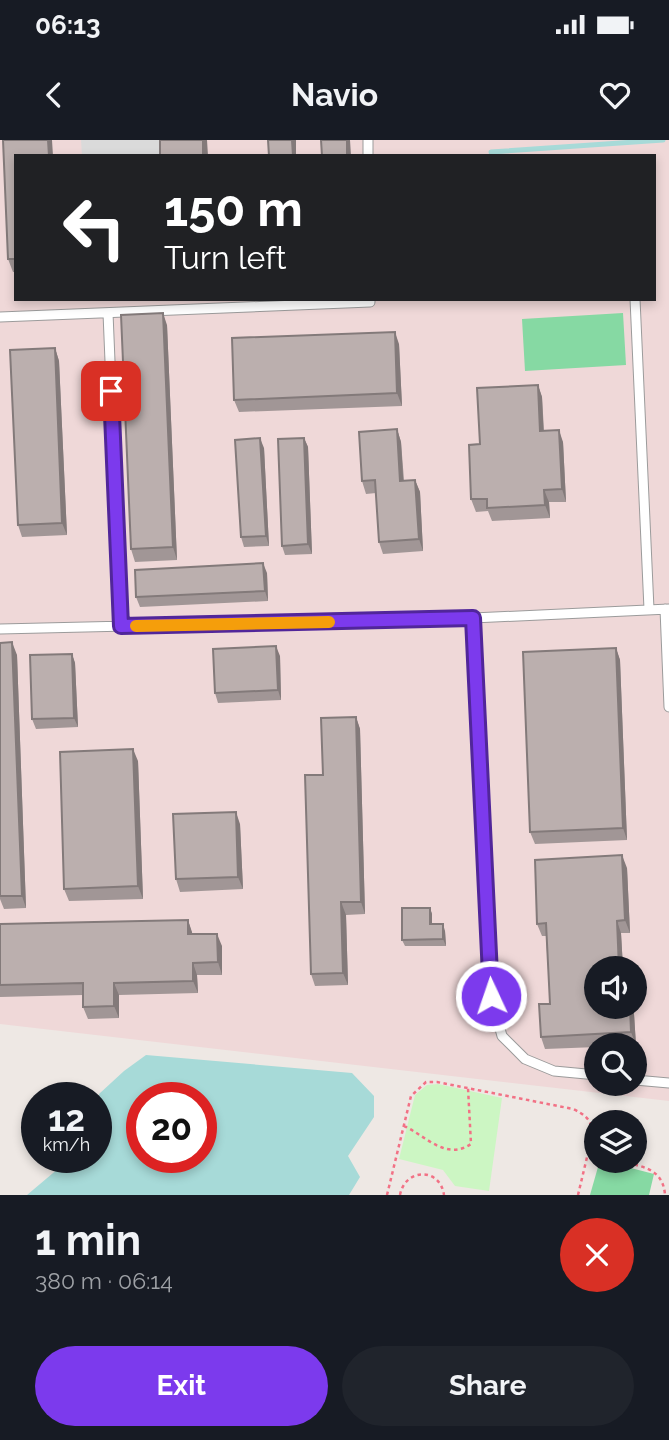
<!DOCTYPE html>
<meta charset="utf-8">
<style>
:root{--surface:#171b24;--page:#20242c;--text:#f1f3f6;--muted:#9ea1a6;--accent:#7c3aed}
body{margin:0;font-family:Raleway,sans-serif;background:var(--page);color:var(--text);height:100vh;display:flex;flex-direction:column;font-size:26px;white-space:nowrap}
*{box-sizing:border-box;margin:0}
p{font-size:23px;color:var(--muted)}
.icon{flex:none;width:38px;height:38px;fill:none;stroke:currentColor;stroke-width:2;stroke-linecap:round;stroke-linejoin:round}
.map{position:relative;height:1055px;overflow:hidden}
.side{display:flex;flex-direction:column;background:var(--surface);flex:1}
.side>*{flex:none}
.guide{position:absolute;left:14px;top:14px;width:642px;height:147px;border-radius:0px;box-shadow:0 4px 10px #0003;background:#202124;color:#fff;overflow:hidden}
.tools{position:absolute;left:584px;top:816px;display:grid;gap:14px}
.tools a{display:grid;place-items:center;width:63px;height:63px;border-radius:50%;background:var(--surface);box-shadow:0 4px 10px #0003;font-size:35px}
.speed{position:absolute;left:21px;top:942px;display:flex;gap:14px;font-size:35px;font-weight:700;text-align:center}
.speed>*{display:grid;place-content:center;width:91px;height:91px;border-radius:50%;background:var(--surface);box-shadow:0 4px 10px #0003;line-height:1}
.speed small{font-size:18px;font-weight:400}
.speed .limit{border:10px solid #d22;background:#fff;color:#111}
.pin{position:absolute;display:grid;place-items:center;width:60px;height:60px;color:#fff;margin:-30px;border-radius:14px;box-shadow:0 4px 10px #0006}
.me{position:absolute;width:77px;margin:-38px;rotate:357deg;stroke-linejoin:round;filter:drop-shadow(0 0 5px #0008)}
.turn{display:flex;align-items:center;gap:24px;height:147px;padding:0 35px;font-size:32px}
.turn .icon{width:91px;height:91px;stroke-width:2.5}
.turn b{display:block;font-size:49px;line-height:60px}
.round{display:grid;place-items:center;flex:none;width:74px;height:74px;border-radius:37px;background:var(--page)}
.headline{display:flex;align-items:center;justify-content:space-between;height:119px;padding:0 35px}
h1{font-size:42px;font-weight:700;line-height:52px}
.action{display:flex;gap:14px;margin-top:auto;padding:14px 35px}
.action a{flex:1;height:80px;border-radius:42px;background:var(--accent);color:#fff;font-size:28px;font-weight:700;line-height:80px;text-align:center}
.action a+a{background:var(--page);color:var(--text)}
.status{display:flex;justify-content:space-between;align-items:center;height:49px;padding:0 35px;background:var(--surface);direction:ltr}
.status svg{height:19px;fill:currentColor}
header{display:flex;justify-content:space-between;align-items:center;height:91px;padding:0 35px;background:var(--surface);font-size:32px;font-weight:700}
.map>svg:first-child{display:block}
</style>
<div class="status"><b>06:13</b><svg viewBox="0 0 49 12"><path d="M0 12V9h3v3zM5 12V6h3v6zM10 12V3h3v9zM15 12V0h3v12zM26 1h20v11H26zM47 4h2v5h-2z"/></svg></div>
<header><svg class="icon" aria-label="back" viewBox="0 0 24 24"><path d="M15 5l-7 7 7 7"/></svg>Navio<svg class="icon" aria-label="heart" viewBox="0 0 24 24"><path d="M12 20l-8-8c-3-5 5-10 8-4 3-6 11-1 8 4z"/></svg></header>
<div class="map">
<svg width="669" height="1055" viewBox="0 0 669 1055">
<rect width="100%" height="100%" fill="#eee8e4"/>
<!-- military -->
<path fill="#efd8d8" fill-rule="evenodd" d="M 0,0 L 669,0 L 669,961 L 0,884 ZM 16,16 L 654,16 L 654,159 L 16,159 ZM 597,828 L 635,828 L 635,866 L 597,866 ZM 597,905 L 635,905 L 635,943 L 597,943 Z"/>
<!-- park -->
<path fill="#ccf6c3" d="M 438,944 L 502,958 L 489,1051 L 455,1046 L 443,1030 L 399,1019 L 415,955 L 427,945 Z"/>
<!-- pitch -->
<path fill="#86d9a3" d="M 623,173 L 626,225 L 525,231 L 522,179 Z
M 600,1020 L 654,1034 L 649,1055 L 590,1055 Z"/>
<!-- parking -->
<path fill="#dadada" d="M 81,0 L 163,0 L 164,16 L 82,16 Z"/>
<!-- water -->
<path fill="#a7dad8" fill-rule="evenodd" d="M 146,915 L 352,933 L 374,956 L 374,977 L 348,1016 L 360,1037 L 349,1055 L 27,1055 L 72,1017 L 96,1017 L 96,990 L 103,978 L 99,954 L 124,931 ZM 142,957 L 201,957 L 201,1017 L 142,1017 Z"/>
<g fill="none" stroke-linecap="round" stroke-linejoin="round">
<!-- stream -->
<path stroke="#a7dad8" stroke-width="5" d="M 491,12 L 663,0"/>
<defs>
<path id="lane" d="M 368,0 L 368,16
M 635,159 L 649,469
M 108,173 L 121,486
M 0,177 L 370,162 L 370,159
M 665,469 L 669,567
M 473,478 L 491,856 L 502,896 L 525,919 L 554,931 L 597,935
M 0,489 L 473,478 L 669,469
M 635,940 L 669,943"/>
</defs>
<!-- lane casing -->
<use href="#lane" stroke="#9b9b9b" stroke-width="11"/>
<!-- path -->
<path stroke="#f27185" stroke-width="2.5" stroke-dasharray="3.5 3.5" stroke-linecap="butt" d="M 404,986 C 426,996 446,1021 471,1004 L 468,948
M 614,1020 C 638,1026 663,1026 665,1055
M 387,1055 L 411,956 L 426,942 L 437,942 L 573,969 C 597,980 593,991 588,1013
M 400,1055 C 405,1028 440,1027 444,1055
M 578,1055 L 588,1013 L 597,1016"/>
<!-- lane -->
<use href="#lane" stroke="#fff" stroke-width="9"/>
</g>
<!-- wall -->
<path fill="#a19696" d="M 16,16 L 16,132 L 13,132 L 8,119 Z
M 167,185 L 177,420 L 135,422 L 131,409 Z
M 399,204 L 402,266 L 239,272 L 234,260 Z
M 55,208 L 59,221 L 67,395 L 22,397 L 18,385 Z
M 538,245 L 542,257 L 544,290 L 563,302 L 566,362 L 549,362 L 550,378 L 492,381 L 488,371 L 476,372 L 471,359 L 480,304 Z
M 397,289 L 401,302 L 404,340 L 415,340 L 420,352 L 423,411 L 383,414 L 379,402 L 376,353 L 366,354 L 362,341 Z
M 304,298 L 308,307 L 312,414 L 285,415 L 282,406 Z
M 264,308 L 269,406 L 244,407 L 241,397 Z
M 267,433 L 268,461 L 140,467 L 136,457 Z
M 0,503 L 17,515 L 26,768 L 4,769 L 0,759 Z
M 616,508 L 620,520 L 627,700 L 535,704 L 530,692 Z
M 72,514 L 75,523 L 78,587 L 36,589 L 32,579 Z
M 280,516 L 281,560 L 218,563 L 215,553 Z
M 356,577 L 360,589 L 365,774 L 346,775 L 348,845 L 315,846 L 311,834 L 323,635 Z
M 138,621 L 143,759 L 69,761 L 64,749 Z
M 240,684 L 243,749 L 180,752 L 176,739 Z
M 627,728 L 630,793 L 621,793 L 623,828 L 597,828 L 597,866 L 632,866 L 634,874 L 636,905 L 597,905 L 597,907 L 545,909 L 541,897 L 550,864 L 546,796 L 542,796 L 537,784 Z
M 430,768 L 432,774 L 432,784 L 445,791 L 446,806 L 405,806 L 402,800 Z
M 188,780 L 192,794 L 222,806 L 222,835 L 197,835 L 198,853 L 119,855 L 119,878 L 88,879 L 83,867 L 83,855 L 0,857 L 0,784 Z"/>
<!-- shaded-wall -->
<path fill="#837a7a" d="M 48,0 L 52,0 L 53,16 L 49,16 Z
M 203,0 L 207,0 L 208,16 L 203,16 Z
M 292,0 L 296,0 L 296,16 L 293,16 Z
M 347,0 L 350,0 L 351,16 L 347,16 Z
M 163,173 L 167,185 L 177,420 L 173,407 Z
M 395,192 L 399,204 L 402,266 L 397,253 Z
M 55,208 L 59,221 L 67,395 L 62,383 Z
M 538,245 L 542,257 L 544,303 L 540,291 Z
M 397,289 L 401,302 L 404,353 L 400,341 Z
M 559,290 L 563,302 L 566,362 L 562,349 Z
M 260,298 L 264,308 L 269,406 L 266,396 Z
M 304,298 L 308,307 L 312,414 L 308,404 Z
M 415,340 L 420,352 L 423,411 L 419,399 Z
M 544,350 L 549,362 L 550,378 L 545,365 Z
M 263,423 L 267,433 L 268,461 L 265,451 Z
M 12,502 L 17,515 L 26,768 L 22,756 Z
M 276,506 L 280,516 L 281,560 L 278,550 Z
M 616,508 L 620,520 L 627,700 L 623,688 Z
M 72,514 L 75,523 L 78,587 L 74,578 Z
M 356,577 L 360,589 L 365,774 L 361,762 Z
M 133,609 L 138,621 L 143,759 L 138,746 Z
M 236,672 L 240,684 L 243,749 L 238,737 Z
M 622,715 L 627,728 L 630,793 L 625,780 Z
M 341,762 L 346,775 L 348,845 L 343,833 Z
M 430,768 L 432,774 L 432,791 L 430,784 Z
M 188,780 L 192,792 L 193,807 L 188,794 Z
M 617,781 L 621,793 L 623,828 L 619,828 Z
M 443,784 L 445,791 L 446,806 L 443,799 Z
M 217,794 L 222,806 L 222,835 L 218,822 Z
M 193,823 L 197,835 L 198,853 L 193,841 Z
M 114,843 L 119,855 L 119,878 L 114,866 Z
M 630,866 L 632,866 L 634,874 L 636,905 L 631,892 Z"/>
<!-- building -->
<path fill="#bbafae" stroke="#837a7a" stroke-width="2" d="M 3,0 L 48,0 L 49,16 L 16,16 L 16,119 L 8,119 Z
M 160,0 L 203,0 L 203,16 L 160,16 Z
M 268,0 L 292,0 L 293,16 L 269,16 Z
M 321,0 L 347,0 L 347,16 L 322,16 Z
M 163,173 L 173,407 L 131,409 L 121,175 Z
M 395,192 L 397,253 L 234,260 L 232,198 Z
M 55,208 L 62,383 L 18,385 L 10,210 Z
M 538,245 L 540,291 L 559,290 L 562,349 L 544,350 L 545,365 L 487,368 L 487,359 L 471,359 L 469,305 L 480,304 L 477,248 Z
M 397,289 L 400,341 L 415,340 L 419,399 L 379,402 L 375,340 L 362,341 L 359,292 Z
M 260,298 L 266,396 L 241,397 L 235,300 Z
M 304,298 L 308,404 L 282,406 L 278,299 Z
M 263,423 L 265,451 L 136,457 L 135,430 Z
M 12,502 L 22,756 L 0,756 L 0,503 Z
M 276,506 L 278,550 L 215,553 L 213,509 Z
M 616,508 L 623,688 L 530,692 L 523,512 Z
M 72,514 L 74,578 L 32,579 L 30,515 Z
M 356,577 L 361,762 L 341,762 L 343,833 L 311,834 L 305,635 L 323,635 L 321,578 Z
M 133,609 L 138,746 L 64,749 L 60,612 Z
M 236,672 L 238,737 L 176,739 L 173,674 Z
M 622,715 L 625,780 L 617,781 L 619,828 L 597,828 L 597,866 L 630,866 L 631,892 L 541,897 L 539,864 L 550,864 L 546,783 L 537,784 L 535,720 Z
M 402,768 L 430,768 L 430,784 L 443,784 L 443,799 L 402,800 Z
M 188,780 L 188,794 L 217,794 L 218,822 L 193,823 L 193,841 L 114,843 L 114,866 L 83,867 L 83,843 L 0,845 L 0,784 Z"/>
<g fill="none" stroke-linecap="round" stroke-linejoin="round">
<defs>
<path id="route" d="M 111,251 L 121,486 L 473,478 L 491,856"/>
</defs>
<!-- route casing -->
<use href="#route" stroke="#51269a" stroke-width="18"/>
<!-- route -->
<use href="#route" stroke="#7c3aed" stroke-width="12"/>
<!-- slow -->
<path stroke="#f59e0b" stroke-width="12" d="M 136,486 L 329,482"/>
</g>
</svg>
<div class="tools">
<a><svg class="icon" aria-label="sound" viewBox="0 0 24 24"><path d="M4 9h4l5-4v14l-5-4H4zM17 9q2 3 0 6"/></svg></a>
<a><svg class="icon" aria-label="search" viewBox="0 0 24 24"><circle cx="10" cy="10" r="6"/><path d="M15 15l6 6"/></svg></a>
<a><svg class="icon" aria-label="layers" viewBox="0 0 24 24"><path d="M12 4l9 5-9 5-9-5zM3 14l9 5 9-5"/></svg></a>
</div>
<div class="speed"><div>12<small>km/h</small></div><div class="limit">20</div></div>
<div class="pin" style="left:111px;top:251px;background:#d93025"><svg class="icon" aria-label="arrive" viewBox="0 0 24 24"><path d="M6 21V4h12l-3 4 3 4H6"/></svg></div>
<svg class="me" style="left:491px;top:856px" viewBox="-20 -20 40 40"><circle r="17" fill="#7c3aed" stroke="#fff" stroke-width="3"/><path d="M0-11L8 9 0 5-8 9z" fill="#fff"/></svg>
<div class="guide">
<div class="turn"><svg class="icon" aria-label="left" viewBox="0 0 24 24"><path d="M17 20v-9H6M10 6l-5 5 5 5"/></svg><div><b>150 m</b>Turn left</div></div>
</div>
</div>
<section class="side">
<div class="headline"><div><h1>1 min</h1><p>380 m · 06:14</p></div><a class="round" style="background:#d93025;color:#fff"><svg class="icon" aria-label="close" viewBox="0 0 24 24"><path d="M6 6l12 12M18 6L6 18"/></svg></a></div>
<div class="action"><a>Exit</a><a>Share</a></div>
</section>
